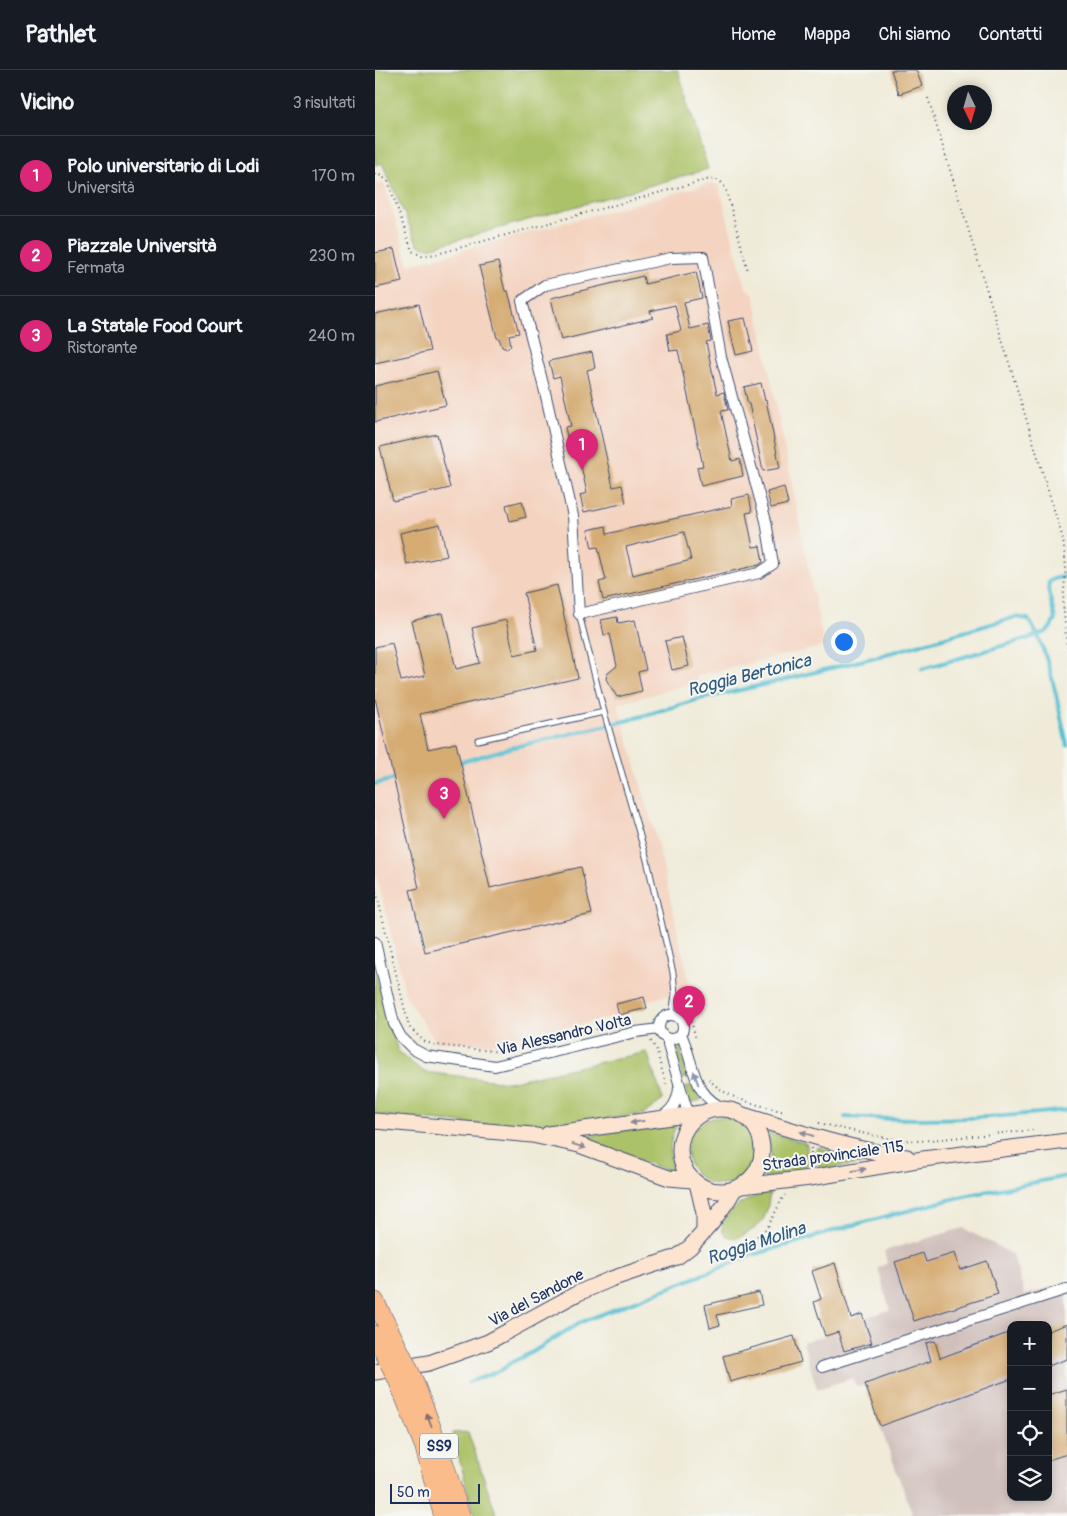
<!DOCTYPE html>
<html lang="it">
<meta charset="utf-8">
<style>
:root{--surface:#171b24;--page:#242831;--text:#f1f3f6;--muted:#9ea1a6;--line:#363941;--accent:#db2777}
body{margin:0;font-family:Pangolin,sans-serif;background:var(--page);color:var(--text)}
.controls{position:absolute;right:15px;bottom:15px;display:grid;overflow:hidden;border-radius:10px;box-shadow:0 2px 8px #0003}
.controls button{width:45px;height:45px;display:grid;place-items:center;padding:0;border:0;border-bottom:1px solid var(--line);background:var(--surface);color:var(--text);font:25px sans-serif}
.compass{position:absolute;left:572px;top:15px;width:45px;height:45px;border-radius:50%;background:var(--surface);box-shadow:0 2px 8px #0003;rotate:175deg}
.scale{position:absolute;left:15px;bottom:12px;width:90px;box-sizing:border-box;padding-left:5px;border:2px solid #1b2f5e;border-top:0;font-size:14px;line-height:18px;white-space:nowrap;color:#1b2f5e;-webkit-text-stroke:4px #f6f6f2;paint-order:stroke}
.you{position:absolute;left:468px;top:571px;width:18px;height:18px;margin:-12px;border:4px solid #fff;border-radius:50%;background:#1a73e8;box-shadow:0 0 0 8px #1a73e833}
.badge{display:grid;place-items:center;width:32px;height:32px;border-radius:50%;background:var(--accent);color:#fff;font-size:16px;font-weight:700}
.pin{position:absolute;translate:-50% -41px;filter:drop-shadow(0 1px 2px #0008)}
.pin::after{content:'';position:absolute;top:26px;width:18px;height:15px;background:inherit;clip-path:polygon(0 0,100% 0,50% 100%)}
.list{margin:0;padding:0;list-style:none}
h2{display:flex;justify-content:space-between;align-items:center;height:65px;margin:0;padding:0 20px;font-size:21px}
h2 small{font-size:16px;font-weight:400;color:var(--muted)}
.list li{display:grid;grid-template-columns:32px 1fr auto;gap:15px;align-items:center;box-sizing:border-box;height:80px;padding:0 20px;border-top:1px solid var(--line)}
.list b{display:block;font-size:19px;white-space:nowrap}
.list p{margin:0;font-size:16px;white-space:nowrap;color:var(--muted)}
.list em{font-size:16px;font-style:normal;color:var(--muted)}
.icon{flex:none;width:28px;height:28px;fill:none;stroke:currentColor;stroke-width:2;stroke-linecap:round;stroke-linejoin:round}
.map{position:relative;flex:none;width:692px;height:1446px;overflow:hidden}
header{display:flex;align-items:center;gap:30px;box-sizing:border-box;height:70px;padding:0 25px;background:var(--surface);border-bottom:1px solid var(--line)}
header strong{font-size:24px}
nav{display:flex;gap:28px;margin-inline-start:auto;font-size:18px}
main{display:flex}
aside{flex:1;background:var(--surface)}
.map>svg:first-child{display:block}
.built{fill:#f4d3c0}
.industrial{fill:#d0c0bc;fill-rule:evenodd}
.green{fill:#acc267;stroke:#647862}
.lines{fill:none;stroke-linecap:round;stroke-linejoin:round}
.stream{stroke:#56c0d2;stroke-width:4}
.building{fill:#d6ac73;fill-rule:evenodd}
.service-casing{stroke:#3b4b70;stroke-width:7}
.minor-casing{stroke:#3b4b70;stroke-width:12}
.secondary-casing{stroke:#3b4b70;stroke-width:17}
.trunk-casing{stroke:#3b4b70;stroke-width:19}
.path{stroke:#3b4b70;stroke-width:2;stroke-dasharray:1 4;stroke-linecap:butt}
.service{stroke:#fff;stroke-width:5}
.minor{stroke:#fff;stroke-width:10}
.secondary{stroke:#fde4d1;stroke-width:15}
.trunk{stroke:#fabc8b;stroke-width:18}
.trunk-bridge-casing{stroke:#3b4b70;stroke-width:19;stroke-linecap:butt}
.trunk-bridge{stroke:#fabc8b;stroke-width:18}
.oneway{fill:#8d97ae}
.oneway2{fill:#8c8a98}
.oneway3{fill:#7f6e72}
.labels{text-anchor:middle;stroke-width:4;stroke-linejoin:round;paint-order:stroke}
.shield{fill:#f6f6f2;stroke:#5d6b8a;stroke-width:1}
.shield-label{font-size:15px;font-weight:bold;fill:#1b2f5e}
.street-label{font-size:16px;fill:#1b2f5e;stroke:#f6f6f2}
.water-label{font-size:18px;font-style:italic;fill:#2d5a81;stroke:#f6f6f2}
</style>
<header>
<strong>Pathlet</strong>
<nav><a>Home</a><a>Mappa</a><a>Chi siamo</a><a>Contatti</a></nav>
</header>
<main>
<aside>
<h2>Vicino<small>3 risultati</small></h2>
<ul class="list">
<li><span class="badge">1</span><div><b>Polo universitario di Lodi</b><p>Università</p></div><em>170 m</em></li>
<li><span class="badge">2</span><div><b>Piazzale Università</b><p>Fermata</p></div><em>230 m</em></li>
<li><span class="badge">3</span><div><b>La Statale Food Court</b><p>Ristorante</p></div><em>240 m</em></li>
</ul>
</aside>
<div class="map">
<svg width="692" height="1446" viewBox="0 0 692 1446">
<rect width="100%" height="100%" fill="#f6f6f2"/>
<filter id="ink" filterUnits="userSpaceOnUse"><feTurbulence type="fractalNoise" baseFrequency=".02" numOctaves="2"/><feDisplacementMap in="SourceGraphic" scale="10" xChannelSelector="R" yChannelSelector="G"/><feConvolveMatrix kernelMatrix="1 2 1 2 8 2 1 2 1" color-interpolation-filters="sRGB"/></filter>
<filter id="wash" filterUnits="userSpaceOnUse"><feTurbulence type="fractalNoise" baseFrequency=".0096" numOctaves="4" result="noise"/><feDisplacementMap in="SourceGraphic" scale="20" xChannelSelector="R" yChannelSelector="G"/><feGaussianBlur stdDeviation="1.12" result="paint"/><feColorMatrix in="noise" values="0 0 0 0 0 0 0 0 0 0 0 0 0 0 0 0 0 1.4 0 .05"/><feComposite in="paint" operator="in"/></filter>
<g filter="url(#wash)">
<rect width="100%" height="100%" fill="#f0ebd9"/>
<path class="built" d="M 9,113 L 34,195 L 337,113 L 344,116 L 371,218 L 379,224 L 449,576 L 321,606 L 322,612 L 243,634 L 283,775 L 316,920 L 270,931 L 272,938 L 128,974 L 61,972 L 32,929 L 0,800 L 0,114 Z"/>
<path class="industrial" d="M 588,1158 L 637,1184 L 650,1225 L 692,1212 L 692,1446 L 538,1446 L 490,1315 L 482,1317 L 478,1308 L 442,1319 L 428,1272 L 463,1262 L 460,1253 L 487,1244 L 489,1248 L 515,1240 L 503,1198 L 512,1193 L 509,1181 ZM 636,1255 L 673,1255 L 673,1427 L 636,1427 Z"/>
<path class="green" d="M 0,0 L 303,0 L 333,99 L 54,178 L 43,175 L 7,93 L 0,95 Z
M 0,900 L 23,982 L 49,1002 L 133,1012 L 272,982 L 288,1030 L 269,1044 L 155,1059 L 0,1045 Z
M 301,972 L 303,973 L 314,1007 L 308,1009 L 299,974 Z
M 317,1015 L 326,1030 L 314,1033 L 310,1017 Z
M312 1081a34 34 0 1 1 68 0a34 34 0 1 1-68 0Z
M 301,1052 L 302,1054 C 295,1069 292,1084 299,1100 L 297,1102 L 204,1068 Z
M 391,1061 L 432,1074 L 432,1095 L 427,1102 L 388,1108 L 395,1092 L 396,1082 Z
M 443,1077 L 467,1084 L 506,1091 L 447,1099 C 441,1093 439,1085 443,1077 Z
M 395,1122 C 391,1151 389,1154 363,1168 C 334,1167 351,1143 365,1134 C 375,1128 385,1125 395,1122 Z
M 93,1362 L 122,1446 L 100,1446 L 77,1363 Z"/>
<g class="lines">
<path class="stream" d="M 547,599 L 651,569 L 671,562 L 676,557 L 680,549 L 673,519 L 674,512 L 678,509 L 692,506
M 83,693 L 131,679 L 254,650 L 325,629 L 388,615 L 501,587 L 641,547 L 653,549 C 675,580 683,637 692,675
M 0,714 L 23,708
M 470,1047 C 545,1051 618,1049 692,1040
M 94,1312 L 126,1300 L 137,1292 L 156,1283 L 204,1253 L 378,1185 L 475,1156 L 589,1126 L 692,1106"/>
</g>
<g id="blocks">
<path class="building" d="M 516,0 L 541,0 L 547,16 L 524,24 Z
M 19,179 L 27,212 L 0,218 L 0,183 Z
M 123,192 L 130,221 L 133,221 L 144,263 L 134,265 L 136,275 L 132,279 L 127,277 L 124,268 L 122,268 L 104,196 Z
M 321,202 L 327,228 L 309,232 L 315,259 L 333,255 L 336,271 L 331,272 L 342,324 L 349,322 L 353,340 L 346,341 L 357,391 L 365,389 L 368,406 L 326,416 L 322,397 L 328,396 L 303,280 L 295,281 L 292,264 L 306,261 L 300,235 L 275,241 L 278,248 L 186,270 L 176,228 L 268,206 L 270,214 Z
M 44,234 L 55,281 L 0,293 L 0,244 Z
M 370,248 L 378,281 L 361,285 L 353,251 Z
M 217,282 L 220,298 L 212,300 L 238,417 L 247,415 L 251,433 L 209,442 L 205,425 L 212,423 L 201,373 L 194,375 L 190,357 L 196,356 L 185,306 L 178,308 L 174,291 Z
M 62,301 L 71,335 L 0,352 L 0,316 Z
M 386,313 L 390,331 L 391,330 L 405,398 L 388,401 L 374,334 L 373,334 L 369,317 Z
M 62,364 L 75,418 L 18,431 L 5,377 Z
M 409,417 L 413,434 L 396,438 L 392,422 Z
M 374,425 L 377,442 L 371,443 L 378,477 L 385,476 L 388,492 L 384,495 L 228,530 L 224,512 L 231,510 L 223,477 L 217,478 L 213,460 L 231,456 L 232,464 L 248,460 L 357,436 L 356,429 ZM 309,462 L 316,490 L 258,505 L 251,477 Z
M 147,431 L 151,447 L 135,451 L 131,435 Z
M 65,454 L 72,486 L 32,495 L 25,463 Z
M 182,515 L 203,608 L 45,644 L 53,679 L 81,673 L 115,818 L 206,797 L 217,844 L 50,882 L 35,820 L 44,818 L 0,628 L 0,577 L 17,573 L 26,611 L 50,606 L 37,551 L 68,543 L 81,599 L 105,593 L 97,558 L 131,550 L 139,585 L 162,580 L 149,523 Z
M 242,547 L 243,553 L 260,550 L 271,600 L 263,602 L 267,621 L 242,627 L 231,609 L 232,604 L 242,596 L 235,564 L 229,565 L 226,550 Z
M 307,567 L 314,596 L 297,600 L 290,571 Z
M 269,927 L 272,938 L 244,945 L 241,934 Z
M 548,1183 L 551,1192 L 580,1183 L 585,1200 L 612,1191 L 623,1224 L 539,1251 L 520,1192 Z
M 460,1193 L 476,1248 L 487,1244 L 497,1273 L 469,1281 L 463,1262 L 450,1266 L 439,1232 L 446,1229 L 437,1201 Z
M 384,1222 L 387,1235 L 342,1245 L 345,1255 L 335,1258 L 330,1235 Z
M 692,1254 L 692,1289 L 673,1296 L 673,1261 Z
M 636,1262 L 636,1309 L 505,1356 L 490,1314 L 556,1291 L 551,1273 L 560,1271 L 565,1288 Z
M 419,1266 L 426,1292 L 355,1312 L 348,1286 Z
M 692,1319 L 692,1384 L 673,1390 L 673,1325 Z"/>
</g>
</g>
<g filter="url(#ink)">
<use href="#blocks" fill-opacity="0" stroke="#3b4b70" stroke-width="1"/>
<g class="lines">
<defs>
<path id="service" d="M 204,544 L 229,642 L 272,790 L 298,903 L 300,924 L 297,946
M 103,670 L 229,642"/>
<path id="minor" d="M 328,187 L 346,287 L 391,451 L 398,494 L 384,503 L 204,544 L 198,446 L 170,322 L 147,231 L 170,215 L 296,188 Z
M 0,872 L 19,954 L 26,967 L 38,979 L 51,986 L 120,996 L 261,962 L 284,959
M284 957a12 12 0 1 1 24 0a12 12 0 1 1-24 0Z
M 306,964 C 320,994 316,1027 353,1040
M 293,969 L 293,975 L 312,1040 L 311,1058
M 286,1047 C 297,1041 303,1031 304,1018
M 447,1297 L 692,1219"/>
<path id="secondary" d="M305 1080a41 41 0 1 1 82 0a41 41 0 1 1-82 0Z
M 368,1045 C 422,1061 475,1080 532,1087
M 0,1051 L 157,1065 L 204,1075 L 294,1108 L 317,1110
M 173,1064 L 326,1043
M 322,1113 L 329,1143 L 329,1162
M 367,1116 L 435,1108 L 548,1089 L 692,1071
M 0,1302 L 54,1293 L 113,1272 L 201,1224 L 236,1209 L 302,1187 L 315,1177 L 336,1154 L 353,1130 L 360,1118"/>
<path id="trunk" d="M 0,1231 L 30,1291
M 0,1265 L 14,1293
M 38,1308 L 65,1379 L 86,1446
M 22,1309 L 49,1377 L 68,1446"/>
</defs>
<use href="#service" class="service-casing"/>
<use href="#minor" class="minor-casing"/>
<use href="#secondary" class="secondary-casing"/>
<use href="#trunk" class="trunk-casing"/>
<path class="path" d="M 553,28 L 688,469 L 691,497 L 688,532 L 692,578
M 0,104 L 3,104 L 13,111 L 37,181 L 47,186 L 62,184 L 330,110 C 342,109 346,109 351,120 L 373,201
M 0,817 L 34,957 L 50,972 L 62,975 L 126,982
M 307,929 L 312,933 L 321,970
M 221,959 L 258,949 L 258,951
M 276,971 L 281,979 L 292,1018
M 334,1009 C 351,1030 384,1034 409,1042
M 444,1053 C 478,1061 510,1070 545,1071 L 659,1060
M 436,1094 L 436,1078
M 366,1178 L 388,1162 L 394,1155 L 407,1129 L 410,1125"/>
<use href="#service" class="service"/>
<use href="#minor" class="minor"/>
<use href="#secondary" class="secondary"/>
<use href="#trunk" class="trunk"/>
<defs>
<path id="trunk-bridge" d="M 30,1291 L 38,1308
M 14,1293 L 22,1309"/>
</defs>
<use href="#trunk-bridge" class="trunk-bridge-casing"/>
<use href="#trunk-bridge" class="trunk-bridge"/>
</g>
<defs><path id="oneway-solid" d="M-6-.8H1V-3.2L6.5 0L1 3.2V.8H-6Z" transform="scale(1.25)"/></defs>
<use class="oneway" href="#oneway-solid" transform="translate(321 1008) rotate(-110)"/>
<g class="oneway2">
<use href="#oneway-solid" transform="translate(262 1052) rotate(171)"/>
<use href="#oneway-solid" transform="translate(432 1064) rotate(-163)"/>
<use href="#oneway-solid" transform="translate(204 1076) rotate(17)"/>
<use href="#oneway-solid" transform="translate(484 1100) rotate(-10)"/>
</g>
<use class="oneway3" href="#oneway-solid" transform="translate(54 1350) rotate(-111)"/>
</g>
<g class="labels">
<rect class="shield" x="45" y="1363.5" width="38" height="25" rx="4"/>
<g class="shield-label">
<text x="64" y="1381">SS9</text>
</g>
<g class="street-label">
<text transform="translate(189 964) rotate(-13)" y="6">Via Alessandro Volta</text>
<text transform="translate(458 1085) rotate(-8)" y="6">Strada provinciale 115</text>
<text transform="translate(161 1227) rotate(-28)" y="6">Via del Sandone</text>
</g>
<g class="water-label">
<text transform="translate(374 605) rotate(-14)" y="6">Roggia Bertonica</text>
<text transform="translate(381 1173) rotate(-18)" y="6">Roggia Molina</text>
</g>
</g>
</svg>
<div class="controls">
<button>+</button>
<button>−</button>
<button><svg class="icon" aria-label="locate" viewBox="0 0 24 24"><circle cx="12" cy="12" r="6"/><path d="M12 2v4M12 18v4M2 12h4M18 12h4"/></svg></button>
<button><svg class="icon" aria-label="layers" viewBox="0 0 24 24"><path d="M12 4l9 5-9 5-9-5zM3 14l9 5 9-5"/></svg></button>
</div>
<svg class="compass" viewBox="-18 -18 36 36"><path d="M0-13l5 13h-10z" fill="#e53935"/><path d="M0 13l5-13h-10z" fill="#9ea1a6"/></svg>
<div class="scale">50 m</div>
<div class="you"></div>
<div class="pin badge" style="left:207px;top:400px">1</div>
<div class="pin badge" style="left:314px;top:957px">2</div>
<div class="pin badge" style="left:69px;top:749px">3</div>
</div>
</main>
